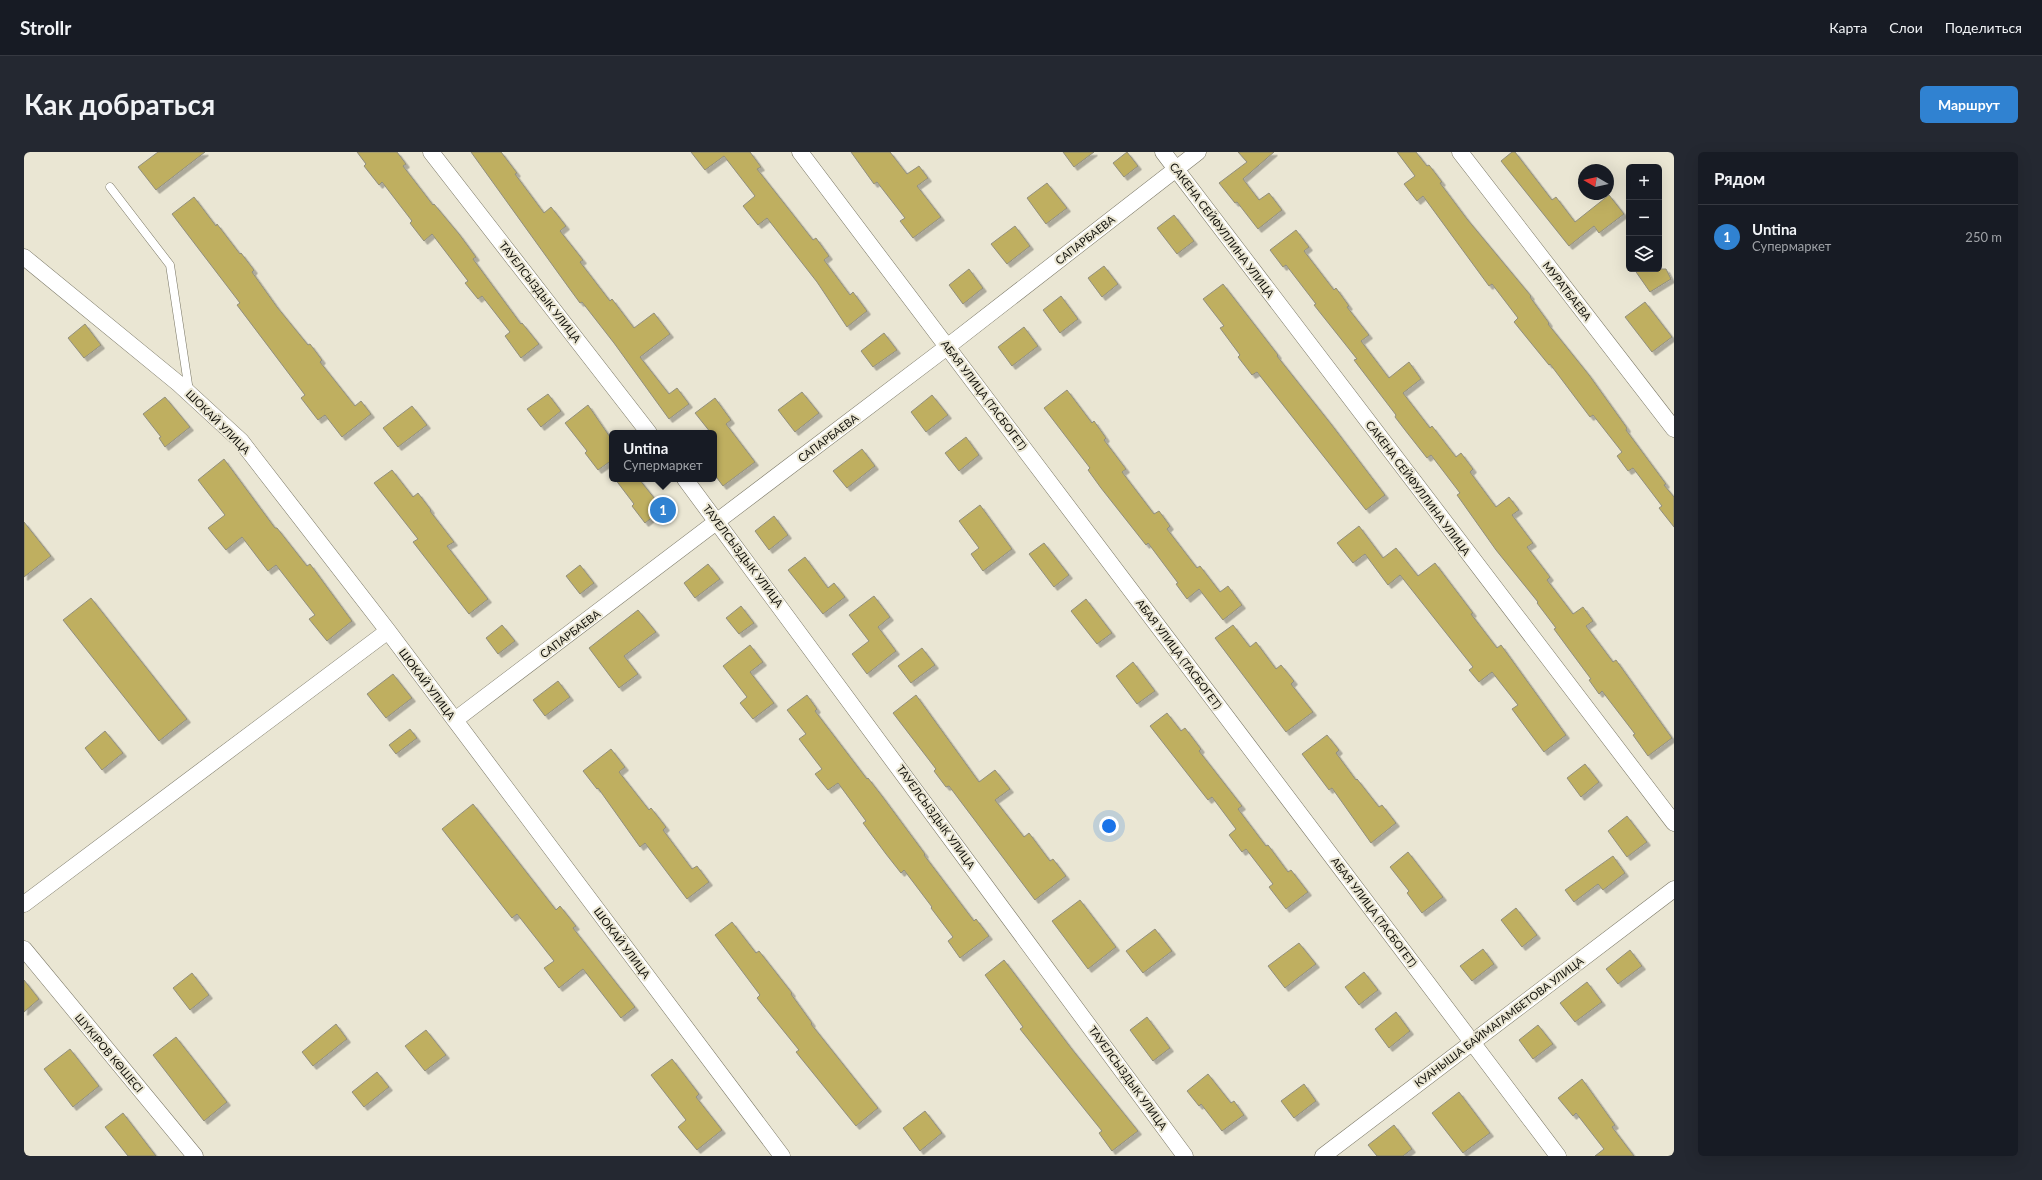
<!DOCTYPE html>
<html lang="ru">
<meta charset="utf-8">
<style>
:root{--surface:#171b24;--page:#242831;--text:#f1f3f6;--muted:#9ea1a6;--line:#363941;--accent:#3082d1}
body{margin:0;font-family:Lato,sans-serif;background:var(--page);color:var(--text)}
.controls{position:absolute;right:12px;top:12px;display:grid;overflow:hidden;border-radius:6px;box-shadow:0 4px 16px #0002}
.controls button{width:36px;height:36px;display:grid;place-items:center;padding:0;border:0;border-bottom:1px solid var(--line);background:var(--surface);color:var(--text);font:20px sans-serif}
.compass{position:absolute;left:1554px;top:12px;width:36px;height:36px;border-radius:50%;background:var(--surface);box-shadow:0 4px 16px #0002;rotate:279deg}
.you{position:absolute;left:1085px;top:674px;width:14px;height:14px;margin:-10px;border:3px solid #fff;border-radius:50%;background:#1a73e8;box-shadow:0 0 0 6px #1a73e833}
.badge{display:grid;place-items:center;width:26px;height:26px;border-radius:50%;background:var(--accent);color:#fff;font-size:13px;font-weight:700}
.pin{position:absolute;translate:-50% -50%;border:2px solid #fff;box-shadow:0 1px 4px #0006}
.popup{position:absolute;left:585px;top:278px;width:108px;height:52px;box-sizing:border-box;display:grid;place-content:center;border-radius:6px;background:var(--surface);filter:drop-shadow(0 1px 3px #0005);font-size:13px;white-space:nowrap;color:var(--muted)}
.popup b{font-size:15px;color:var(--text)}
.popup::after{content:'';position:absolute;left:50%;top:100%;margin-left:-8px;border:8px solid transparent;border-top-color:var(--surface)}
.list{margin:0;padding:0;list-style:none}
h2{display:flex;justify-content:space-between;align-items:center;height:52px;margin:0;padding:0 16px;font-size:17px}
h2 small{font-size:13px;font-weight:400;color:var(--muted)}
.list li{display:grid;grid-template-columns:26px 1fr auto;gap:12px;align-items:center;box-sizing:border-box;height:64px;padding:0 16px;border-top:1px solid var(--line)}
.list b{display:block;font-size:15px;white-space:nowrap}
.list p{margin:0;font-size:13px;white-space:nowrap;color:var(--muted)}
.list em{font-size:13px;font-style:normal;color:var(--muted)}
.icon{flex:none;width:22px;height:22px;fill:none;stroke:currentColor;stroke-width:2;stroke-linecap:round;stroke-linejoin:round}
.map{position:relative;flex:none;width:1650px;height:1004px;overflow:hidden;border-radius:6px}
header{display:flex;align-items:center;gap:24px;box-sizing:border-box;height:56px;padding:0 20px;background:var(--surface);border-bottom:1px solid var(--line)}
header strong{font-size:19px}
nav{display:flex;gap:22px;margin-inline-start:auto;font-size:14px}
.intro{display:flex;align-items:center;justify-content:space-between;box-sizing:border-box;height:96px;padding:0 24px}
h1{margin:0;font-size:28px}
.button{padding:10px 18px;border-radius:6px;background:var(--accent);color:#fff;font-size:14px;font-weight:700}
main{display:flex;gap:24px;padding:0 24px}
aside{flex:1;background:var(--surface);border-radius:6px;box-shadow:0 4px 16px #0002}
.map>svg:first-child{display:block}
.building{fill:#bfaf60;stroke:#928f7d;filter:url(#shadow)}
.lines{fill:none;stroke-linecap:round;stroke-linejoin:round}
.lane-casing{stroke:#7a7766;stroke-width:9}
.street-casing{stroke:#7a7766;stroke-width:17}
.lane{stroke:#fff;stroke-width:8}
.street{stroke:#fff;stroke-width:16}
.labels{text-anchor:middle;stroke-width:4;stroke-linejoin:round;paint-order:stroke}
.street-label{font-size:11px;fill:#13120c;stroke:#eae6d3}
</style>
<header>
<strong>Strollr</strong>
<nav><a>Карта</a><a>Слои</a><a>Поделиться</a></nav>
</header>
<div class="intro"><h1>Как добраться</h1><a class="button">Маршрут</a></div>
<main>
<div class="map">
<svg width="1650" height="1004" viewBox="0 0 1650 1004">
<defs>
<filter id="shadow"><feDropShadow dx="3.5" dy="3.5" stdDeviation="0" flood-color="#0004"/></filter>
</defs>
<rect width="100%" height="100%" fill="#eae6d3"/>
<path class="building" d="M 134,0 L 181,0 L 132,38 L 114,15 Z
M 333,0 L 373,0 L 382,12 L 379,14 L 409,53 L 410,52 L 435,82 L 452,105 L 449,107 L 497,172 L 498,171 L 515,192 L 497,206 L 481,184 L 486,180 L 458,144 L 454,147 L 441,131 L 444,129 L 408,82 L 400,89 L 386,71 L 388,69 L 358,30 L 355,33 L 340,14 L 342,12 Z
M 447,0 L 477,0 L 493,21 L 491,22 L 520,61 L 527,55 L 542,74 L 536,79 L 559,108 L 556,110 L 586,149 L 588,147 L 610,176 L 630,161 L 646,182 L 616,205 L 645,242 L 653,236 L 665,252 L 645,267 L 590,191 L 558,150 L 556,151 L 545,136 Z
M 667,0 L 726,0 L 737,15 L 733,17 L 767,60 L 789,88 L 792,86 L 805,104 L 800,108 L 826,143 L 829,140 L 843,159 L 823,175 L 793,130 L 743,66 L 734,73 L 719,54 L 731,44 L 700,4 L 681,18 Z
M 827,0 L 866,0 L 883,22 L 895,14 L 904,26 L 893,34 L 917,65 L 889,86 L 876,69 L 881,66 L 853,30 L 850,32 Z
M 1039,0 L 1070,0 L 1050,15 Z
M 1103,0 L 1114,14 L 1100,25 L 1089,11 Z
M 1214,0 L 1250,0 L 1219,27 L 1235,48 L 1245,41 L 1258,58 L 1234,77 L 1213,50 L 1211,51 L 1195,31 L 1223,10 Z
M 1373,0 L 1392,0 L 1403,14 L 1405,13 L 1418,30 L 1416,31 L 1443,67 L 1507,144 L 1506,145 L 1525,171 L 1524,172 L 1565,223 L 1603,276 L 1602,278 L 1642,332 L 1640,333 L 1650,345 L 1650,375 L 1635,356 L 1638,354 L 1609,316 L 1604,319 L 1593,304 L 1598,300 L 1569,263 L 1566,265 L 1526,212 L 1525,213 L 1490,170 L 1494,166 L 1468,132 L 1465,134 L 1399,44 L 1393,49 L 1380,32 L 1391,24 Z
M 1488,0 L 1491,0 L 1528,48 L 1532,45 L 1551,70 L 1585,43 L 1600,62 L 1575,81 L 1570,74 L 1545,94 L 1477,9 Z
M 1023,31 L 1043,56 L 1022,72 L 1003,46 Z
M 170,45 L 192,74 L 193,72 L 216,102 L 217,101 L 230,118 L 228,120 L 253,155 L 284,193 L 286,192 L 298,208 L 296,210 L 331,254 L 337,249 L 347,262 L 318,285 L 301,263 L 294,268 L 277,246 L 281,243 L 213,153 L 216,151 L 148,62 Z
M 1150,63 L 1170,89 L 1153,102 L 1133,76 Z
M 991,74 L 1006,94 L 983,112 L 967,92 Z
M 1272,78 L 1285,95 L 1280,99 L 1310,138 L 1312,136 L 1325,154 L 1323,155 L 1345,183 L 1337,189 L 1365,226 L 1385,210 L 1397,227 L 1379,241 L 1406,276 L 1408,274 L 1432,305 L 1437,301 L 1449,317 L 1446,320 L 1472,355 L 1485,345 L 1495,358 L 1488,363 L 1509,391 L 1503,395 L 1526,425 L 1523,428 L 1549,462 L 1559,455 L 1569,469 L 1562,474 L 1589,510 L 1592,508 L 1648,586 L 1624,604 L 1609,583 L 1611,582 L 1578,539 L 1575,542 L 1565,528 L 1567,527 L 1544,496 L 1530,477 L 1532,476 L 1513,451 L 1514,450 L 1472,398 L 1433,343 L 1436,341 L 1407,303 L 1403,306 L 1381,278 L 1371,265 L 1372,263 L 1330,208 L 1333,207 L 1290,153 L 1292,152 L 1262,113 L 1259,115 L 1246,98 Z
M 1080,114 L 1094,132 L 1078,145 L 1064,126 Z
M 945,117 L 959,136 L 939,152 L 925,133 Z
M 1610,117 L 1642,117 L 1647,127 L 1626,140 Z
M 1199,132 L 1254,203 L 1253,204 L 1307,272 L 1361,343 L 1342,358 L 1233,220 L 1228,223 L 1214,205 L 1216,203 L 1196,176 L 1200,174 L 1179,147 Z
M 1037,144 L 1054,167 L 1036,181 L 1019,158 Z
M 1621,150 L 1648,185 L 1628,200 L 1601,165 Z
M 61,172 L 77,193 L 60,206 L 44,186 Z
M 1000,175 L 1014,194 L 988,214 L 974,195 Z
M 860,181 L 873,198 L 849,215 L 837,199 Z
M 1043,238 L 1068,271 L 1070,269 L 1082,286 L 1080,288 L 1102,317 L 1098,320 L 1130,362 L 1135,359 L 1146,374 L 1143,377 L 1173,416 L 1176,414 L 1196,440 L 1204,434 L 1218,453 L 1199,468 L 1175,437 L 1163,447 L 1152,432 L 1154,431 L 1124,391 L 1122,393 L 1077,336 L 1064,318 L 1066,316 L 1020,256 Z
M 778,240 L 795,261 L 771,280 L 754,258 Z
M 524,242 L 537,259 L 517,275 L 503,257 Z
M 908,243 L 924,263 L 902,280 L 887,260 Z
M 141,245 L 166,275 L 141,295 L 135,286 L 137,285 L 119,262 Z
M 691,246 L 707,268 L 702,272 L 731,310 L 699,334 L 690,322 L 690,281 L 687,281 L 671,261 Z
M 564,253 L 588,288 L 588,308 L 574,318 L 561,301 L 563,299 L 541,271 Z
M 388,254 L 403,273 L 374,295 L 359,276 Z
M 942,285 L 955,303 L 935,319 L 921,301 Z
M 838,297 L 851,314 L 823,336 L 809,319 Z
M 200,307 L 251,376 L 253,376 L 283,414 L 286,412 L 328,469 L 303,489 L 285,467 L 291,463 L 252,413 L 244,419 L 218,385 L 202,398 L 184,376 L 201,363 L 174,328 Z
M 368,318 L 389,345 L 394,341 L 407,358 L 406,359 L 430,390 L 423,394 L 464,447 L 445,462 L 389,390 L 394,387 L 350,331 Z
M 591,327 L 615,327 L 639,357 L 621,371 L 608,354 L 610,352 Z
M 956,353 L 988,397 L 959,419 L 947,402 L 955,396 L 935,369 Z
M 750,364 L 764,383 L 745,398 L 731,379 Z
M 0,370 L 27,404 L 0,425 Z
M 1335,374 L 1359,406 L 1372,396 L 1394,424 L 1411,411 L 1449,461 L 1447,462 L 1473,496 L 1477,493 L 1542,583 L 1520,600 L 1488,557 L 1494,553 L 1468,520 L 1455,530 L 1445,518 L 1449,515 L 1376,423 L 1364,433 L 1341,402 L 1329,411 L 1313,391 Z
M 1020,391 L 1045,423 L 1030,435 L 1005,402 Z
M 781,405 L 804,436 L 810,431 L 821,445 L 799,462 L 764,418 Z
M 684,412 L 696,427 L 671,446 L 660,431 Z
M 556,413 L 570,431 L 556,442 L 542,424 Z
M 850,444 L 866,465 L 854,475 L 872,499 L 843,522 L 828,502 L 845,489 L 825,463 Z
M 67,446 L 163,567 L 135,589 L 39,468 Z
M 1062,447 L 1088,481 L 1073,492 L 1047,459 Z
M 717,454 L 730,471 L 715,482 L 702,466 Z
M 614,458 L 632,480 L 600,504 L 614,522 L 595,536 L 565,496 Z
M 478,473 L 491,489 L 474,502 L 462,486 Z
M 1209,473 L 1226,495 L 1232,490 L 1252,517 L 1257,513 L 1270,529 L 1267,532 L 1289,560 L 1262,580 L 1191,486 Z
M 726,493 L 739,510 L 726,520 L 750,551 L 729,567 L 716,551 L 723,545 L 699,514 Z
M 898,496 L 911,513 L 887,531 L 874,514 Z
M 1109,510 L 1131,539 L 1113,552 L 1092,524 Z
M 369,522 L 388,546 L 362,566 L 343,542 Z
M 534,529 L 546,545 L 521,564 L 509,548 Z
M 783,543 L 793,557 L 791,559 L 843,627 L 844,626 L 858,644 L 901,702 L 900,703 L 950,769 L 952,767 L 965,784 L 936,806 L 924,789 L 929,785 L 907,756 L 908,755 L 880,718 L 877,721 L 862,702 L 839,671 L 842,669 L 814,631 L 804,638 L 791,622 L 798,617 L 775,587 L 782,582 L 763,558 Z
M 892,543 L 955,630 L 971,618 L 986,637 L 971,648 L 1000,685 L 1005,681 L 1026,709 L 1029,707 L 1042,724 L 1011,748 L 925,634 L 922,635 L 910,619 L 912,617 L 869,561 Z
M 1143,561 L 1157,579 L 1161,576 L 1177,597 L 1175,599 L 1218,654 L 1214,657 L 1242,694 L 1244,693 L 1264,720 L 1267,718 L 1284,740 L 1262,757 L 1245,735 L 1249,732 L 1222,697 L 1218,700 L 1205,683 L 1212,677 L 1188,645 L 1184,648 L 1126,574 Z
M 386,577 L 393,586 L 372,602 L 365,593 Z
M 81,579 L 99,601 L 78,618 L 61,596 Z
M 1303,583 L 1315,598 L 1312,601 L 1332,628 L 1333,627 L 1355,655 L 1358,653 L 1372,671 L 1347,691 L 1308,636 L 1305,638 L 1278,602 Z
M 587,597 L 601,615 L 595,620 L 625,658 L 627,656 L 642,675 L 639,678 L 668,717 L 673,714 L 685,730 L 663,747 L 621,691 L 616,695 L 574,636 L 573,637 L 559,619 Z
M 1561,612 L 1575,630 L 1557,645 L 1543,626 Z
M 449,652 L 532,758 L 536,754 L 552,774 L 549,776 L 611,855 L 597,866 L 559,817 L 535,836 L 520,816 L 530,809 L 493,762 L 488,766 L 418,677 Z
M 1603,664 L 1623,690 L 1603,705 L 1584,679 Z
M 1384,700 L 1419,745 L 1398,761 L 1383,741 L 1385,739 L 1366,715 Z
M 1589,704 L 1601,721 L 1579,738 L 1574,732 L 1550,750 L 1541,738 Z
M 1056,748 L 1092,795 L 1064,817 L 1028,769 Z
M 1492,756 L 1513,783 L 1498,795 L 1477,768 Z
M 708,770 L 732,801 L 735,799 L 768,841 L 767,842 L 788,871 L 787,872 L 854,956 L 832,974 L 772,900 L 775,898 L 733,846 L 736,843 L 691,783 Z
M 1131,777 L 1148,799 L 1119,821 L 1102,799 Z
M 1275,791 L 1292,812 L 1261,836 L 1244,814 Z
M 1459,797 L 1470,812 L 1448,829 L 1436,814 Z
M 1606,798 L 1618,814 L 1594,832 L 1582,817 Z
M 980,808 L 1047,896 L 1114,979 L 1088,999 L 1075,981 L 1078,979 L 996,877 L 999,875 L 961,823 Z
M 1340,820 L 1354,838 L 1335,853 L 1321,835 Z
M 168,821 L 185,843 L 166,858 L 149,836 Z
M 0,828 L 15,847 L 0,860 Z
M 1563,830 L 1578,850 L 1551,870 L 1536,851 Z
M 1372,860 L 1386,879 L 1365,896 L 1351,877 Z
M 1123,865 L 1146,896 L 1129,909 L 1106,878 Z
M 312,872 L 323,887 L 289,914 L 278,900 Z
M 1514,873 L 1529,892 L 1509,907 L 1495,888 Z
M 402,878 L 422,903 L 401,919 L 381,894 Z
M 152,885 L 203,950 L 180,969 L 129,903 Z
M 46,897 L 75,934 L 49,955 L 20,917 Z
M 648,907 L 675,942 L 672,945 L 698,978 L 673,998 L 654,975 L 662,968 L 627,923 Z
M 353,920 L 365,935 L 340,955 L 328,940 Z
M 1184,922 L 1207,951 L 1210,949 L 1220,963 L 1198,979 L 1177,952 L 1175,954 L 1163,939 Z
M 1558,927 L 1591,973 L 1588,975 L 1610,1004 L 1571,1004 L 1580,997 L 1552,961 L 1549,964 L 1534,946 Z
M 1280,932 L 1292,949 L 1270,966 L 1257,949 Z
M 1435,940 L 1466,981 L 1439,1001 L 1408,961 Z
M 901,959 L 918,981 L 896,999 L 879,976 Z
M 99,961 L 132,1004 L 104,1004 L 81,975 Z
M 1370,973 L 1388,997 L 1379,1004 L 1353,1004 L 1344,993 Z"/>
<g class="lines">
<defs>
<path id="lane" d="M 86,35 L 146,113 L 165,239"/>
<path id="street" d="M 407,0 L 625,281
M 776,0 L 1534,1004
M 1139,0 L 1650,671
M 1436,0 L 1650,277
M 0,105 L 155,232 L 217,289 L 364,479 L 758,1004
M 661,327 L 1161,1004
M 431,568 L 923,195 L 1174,0
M 0,752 L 364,479
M 0,797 L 171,1004
M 1299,1004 L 1650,737"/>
</defs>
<use href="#lane" class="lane-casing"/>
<use href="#street" class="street-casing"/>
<use href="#lane" class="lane"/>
<use href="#street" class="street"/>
</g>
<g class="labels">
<g class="street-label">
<text transform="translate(1198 78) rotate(53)" y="4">САКЕНА СЕЙФУЛЛИНА УЛИЦА</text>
<text transform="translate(1061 88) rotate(-38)" y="4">САПАРБАЕВА</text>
<text transform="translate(1543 139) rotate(52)" y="4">МУРАТБАЕВА</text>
<text transform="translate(516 140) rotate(52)" y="4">ТАУЕЛСЫЗДЫК УЛИЦА</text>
<text transform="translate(960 243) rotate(53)" y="4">АБАЯ УЛИЦА (ТАСБОГЕТ)</text>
<text transform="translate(194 270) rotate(45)" y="4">ШОКАЙ УЛИЦА</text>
<text transform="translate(804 286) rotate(-37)" y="4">САПАРБАЕВА</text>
<text transform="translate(1394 336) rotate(53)" y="4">САКЕНА СЕЙФУЛЛИНА УЛИЦА</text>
<text transform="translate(719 404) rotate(53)" y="4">ТАУЕЛСЫЗДЫК УЛИЦА</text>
<text transform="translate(546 482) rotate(-37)" y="4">САПАРБАЕВА</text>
<text transform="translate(1155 502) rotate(53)" y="4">АБАЯ УЛИЦА (ТАСБОГЕТ)</text>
<text transform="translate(403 532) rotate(53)" y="4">ШОКАЙ УЛИЦА</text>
<text transform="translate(912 665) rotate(54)" y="4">ТАУЕЛСЫЗДЫК УЛИЦА</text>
<text transform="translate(1350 760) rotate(53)" y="4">АБАЯ УЛИЦА (ТАСБОГЕТ)</text>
<text transform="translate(598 791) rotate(53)" y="4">ШОКАЙ УЛИЦА</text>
<text transform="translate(1475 870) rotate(-37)" y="4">КУАНЫША БАЙМАГАМБЕТОВА УЛИЦА</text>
<text transform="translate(85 901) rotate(50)" y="4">ШҮКІРОВ КӨШЕСІ</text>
<text transform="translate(1104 926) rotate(54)" y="4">ТАУЕЛСЫЗДЫК УЛИЦА</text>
</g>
</g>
</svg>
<div class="controls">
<button>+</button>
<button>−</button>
<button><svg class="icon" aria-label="layers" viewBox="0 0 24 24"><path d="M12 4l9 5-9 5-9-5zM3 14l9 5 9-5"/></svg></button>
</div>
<svg class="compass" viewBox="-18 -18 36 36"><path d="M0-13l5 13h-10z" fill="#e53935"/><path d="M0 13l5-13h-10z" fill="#9ea1a6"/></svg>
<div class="you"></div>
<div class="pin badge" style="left:639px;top:358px">1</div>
<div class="popup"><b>Untina</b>Супермаркет</div>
</div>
<aside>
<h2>Рядом<small></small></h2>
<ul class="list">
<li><span class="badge">1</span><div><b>Untina</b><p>Супермаркет</p></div><em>250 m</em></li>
</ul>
</aside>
</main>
